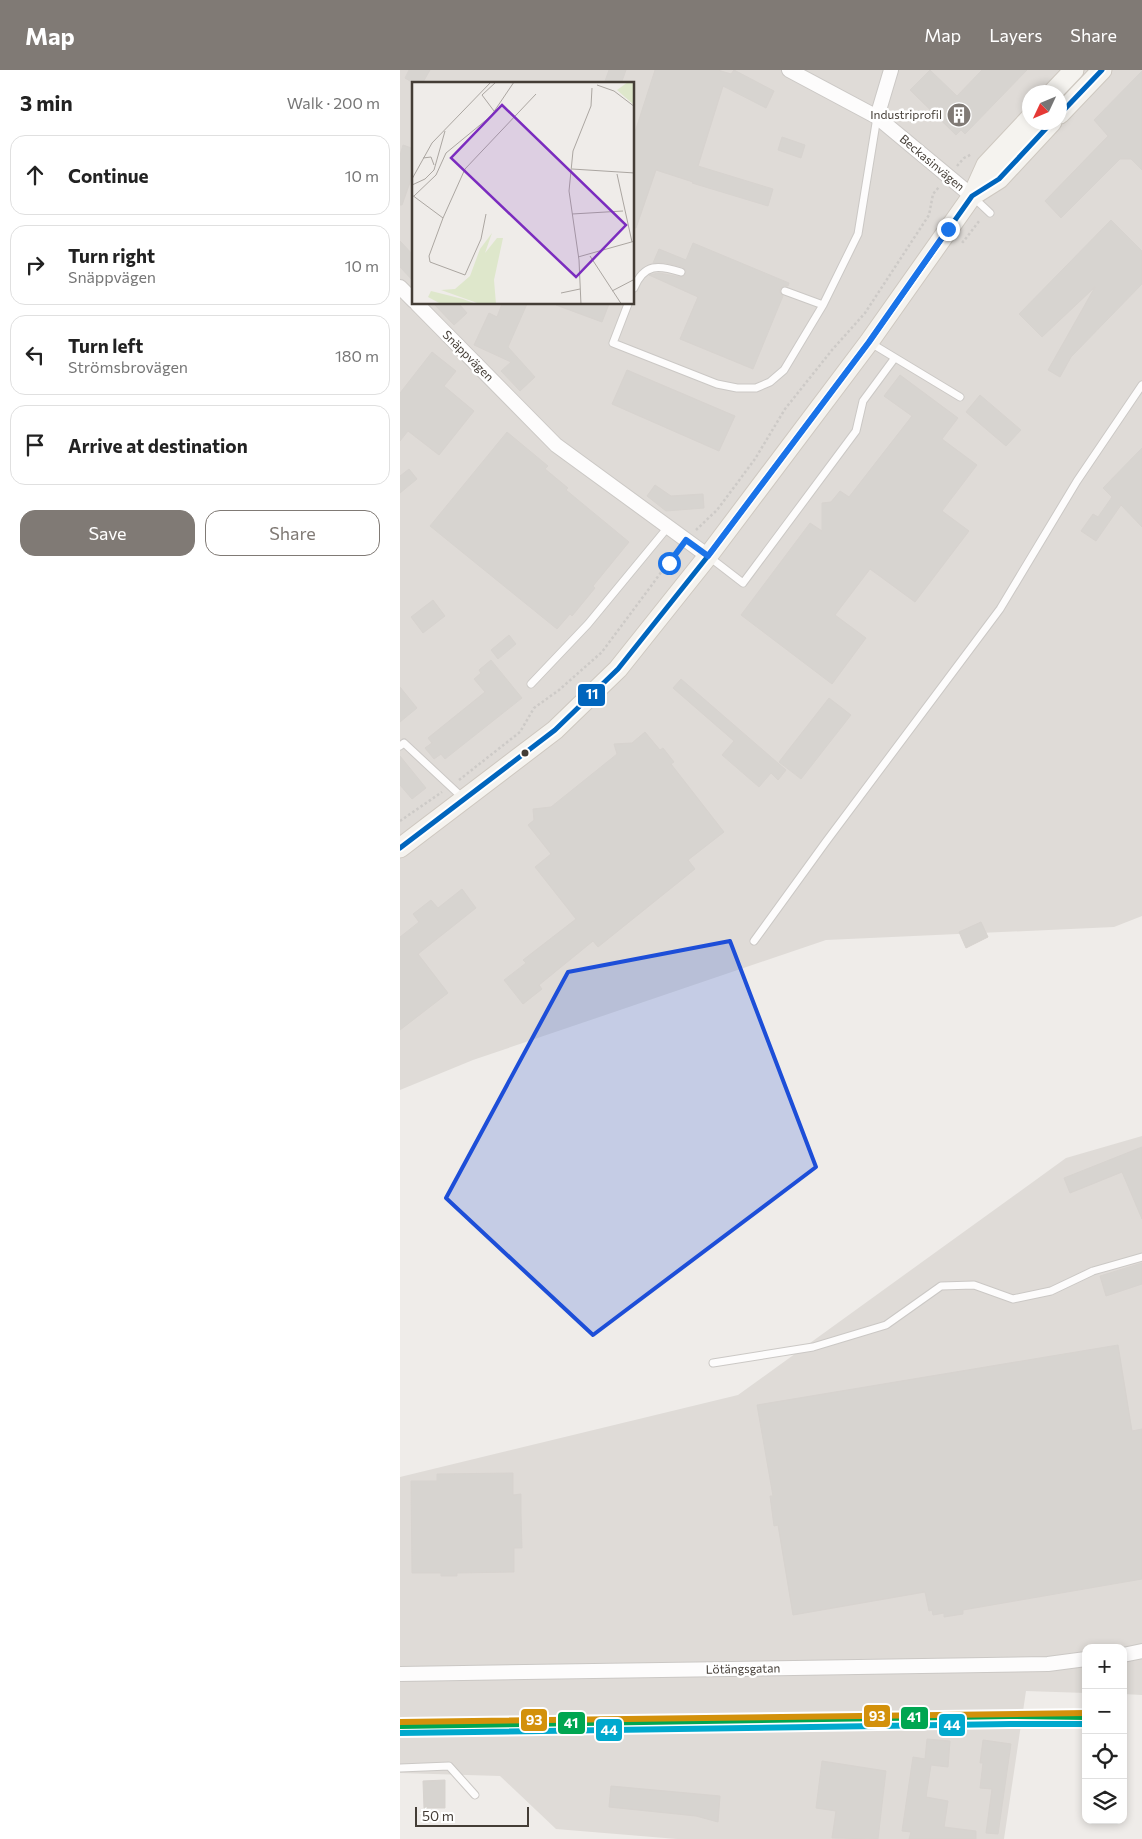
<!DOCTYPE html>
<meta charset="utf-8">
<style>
:root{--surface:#fff;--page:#f2f2f2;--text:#222;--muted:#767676;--line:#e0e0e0;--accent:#807a75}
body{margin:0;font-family:Commissioner,sans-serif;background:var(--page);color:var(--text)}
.controls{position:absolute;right:15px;bottom:15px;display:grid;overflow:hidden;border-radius:10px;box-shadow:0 2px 8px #0003}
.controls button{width:45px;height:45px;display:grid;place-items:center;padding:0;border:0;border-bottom:1px solid var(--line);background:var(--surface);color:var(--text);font:25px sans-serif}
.compass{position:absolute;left:622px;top:15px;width:45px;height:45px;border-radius:50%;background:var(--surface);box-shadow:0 2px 8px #0003;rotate:226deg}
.scale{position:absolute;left:15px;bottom:12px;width:114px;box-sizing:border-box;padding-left:5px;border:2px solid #443d36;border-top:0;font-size:14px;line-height:18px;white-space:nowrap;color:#443d36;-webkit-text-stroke:4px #fff;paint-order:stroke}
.stop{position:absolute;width:15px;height:15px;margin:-11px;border:4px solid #1a73e8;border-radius:50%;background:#fff}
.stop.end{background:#1a73e8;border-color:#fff;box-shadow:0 1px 5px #0008}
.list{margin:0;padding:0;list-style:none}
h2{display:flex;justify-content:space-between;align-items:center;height:65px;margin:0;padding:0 20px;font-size:21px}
h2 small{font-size:16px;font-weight:400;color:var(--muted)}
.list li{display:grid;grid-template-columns:32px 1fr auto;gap:15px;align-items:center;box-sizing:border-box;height:80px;margin:0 10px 10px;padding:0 10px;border:1px solid var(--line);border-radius:15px}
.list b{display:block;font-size:19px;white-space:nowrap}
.list p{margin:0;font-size:16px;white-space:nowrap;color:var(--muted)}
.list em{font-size:16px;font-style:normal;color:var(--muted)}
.actions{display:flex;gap:10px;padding:15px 20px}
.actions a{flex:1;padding:11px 0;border:1px solid var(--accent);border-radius:15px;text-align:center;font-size:18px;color:var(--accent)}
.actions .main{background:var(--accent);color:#fff}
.icon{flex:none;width:28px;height:28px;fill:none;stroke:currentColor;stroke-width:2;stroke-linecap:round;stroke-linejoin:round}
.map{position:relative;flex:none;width:742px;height:1769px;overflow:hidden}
header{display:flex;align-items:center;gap:30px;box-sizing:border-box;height:70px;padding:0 25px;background:var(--accent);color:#fff}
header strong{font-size:24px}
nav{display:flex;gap:28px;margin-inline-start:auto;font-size:18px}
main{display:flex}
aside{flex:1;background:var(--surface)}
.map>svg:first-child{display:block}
.industrial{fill:#dfdbd7;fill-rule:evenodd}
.building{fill:#d7d4d0;stroke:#d7d3cf}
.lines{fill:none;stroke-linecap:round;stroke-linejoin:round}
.lane-casing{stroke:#cbc8c5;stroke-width:9}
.street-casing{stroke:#cbc8c5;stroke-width:16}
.secondary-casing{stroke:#cec8c0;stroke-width:21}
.path{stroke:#cdcac7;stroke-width:2.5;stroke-dasharray:2.5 2.5;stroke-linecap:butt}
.lane{stroke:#fdfcfc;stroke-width:7}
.street{stroke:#fdfcfc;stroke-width:14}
.secondary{stroke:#f5f3ef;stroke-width:19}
.bus-1-casing{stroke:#fff;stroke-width:9}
.bus-1{stroke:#0065bd;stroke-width:5}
.rail-1-casing{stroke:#fff;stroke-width:10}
.rail-2-casing{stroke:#fff;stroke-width:10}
.rail-3-casing{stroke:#fff;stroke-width:10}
.rail-1{stroke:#00a651;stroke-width:6}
.rail-2{stroke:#00a9ce;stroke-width:6}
.rail-3{stroke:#d3910b;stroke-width:6}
.route{stroke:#1a73e8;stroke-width:6}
.marked{fill:#1d4ed8;fill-opacity:0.2;stroke:#1d4ed8;stroke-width:4;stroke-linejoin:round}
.bus-dot{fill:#443d36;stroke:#fff;stroke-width:2}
.labels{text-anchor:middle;stroke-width:5;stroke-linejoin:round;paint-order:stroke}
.poi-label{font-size:12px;fill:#443d36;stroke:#fff;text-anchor:end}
.street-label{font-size:12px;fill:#443d36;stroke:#fff}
.inset-road{fill:none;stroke:#aba6a1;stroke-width:1}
.view{fill:#7b2cbf;fill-opacity:0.15;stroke:#7b2cbf;stroke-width:2.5}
.inset-edge{fill:none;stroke:#443d36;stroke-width:2.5}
.line-badge{stroke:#fff;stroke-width:2}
.badge-label{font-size:14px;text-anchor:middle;font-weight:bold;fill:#fff}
</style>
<header>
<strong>Map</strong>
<nav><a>Map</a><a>Layers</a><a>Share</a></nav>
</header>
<main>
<aside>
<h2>3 min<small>Walk · 200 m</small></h2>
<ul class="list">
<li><svg class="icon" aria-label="ahead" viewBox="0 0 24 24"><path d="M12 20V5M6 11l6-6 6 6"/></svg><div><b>Continue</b></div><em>10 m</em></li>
<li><svg class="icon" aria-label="right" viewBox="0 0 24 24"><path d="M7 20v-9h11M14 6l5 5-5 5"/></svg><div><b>Turn right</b><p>Snäppvägen</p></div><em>10 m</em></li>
<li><svg class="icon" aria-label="left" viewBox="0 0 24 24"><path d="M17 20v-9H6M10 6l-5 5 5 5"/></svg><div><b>Turn left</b><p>Strömsbrovägen</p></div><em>180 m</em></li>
<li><svg class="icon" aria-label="arrive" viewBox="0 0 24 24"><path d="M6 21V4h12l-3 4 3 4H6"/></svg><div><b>Arrive at destination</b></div></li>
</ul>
<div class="actions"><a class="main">Save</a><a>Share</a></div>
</aside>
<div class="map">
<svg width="742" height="1769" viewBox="0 0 742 1769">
<rect width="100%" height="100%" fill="#efece9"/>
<path class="industrial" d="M 0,0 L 742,0 L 742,846 L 714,857 L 426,870 L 73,990 L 0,1020 ZM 14,14 L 234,14 L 234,234 L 14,234 ZM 630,22 L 660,22 L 660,52 L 630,52 Z
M 742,1066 L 742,1625 L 723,1624 L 723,1578 L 686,1578 L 686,1623 L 626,1621 L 604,1769 L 277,1769 L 156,1759 L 100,1706 L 0,1703 L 0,1407 L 338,1325 L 666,1088 Z"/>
<path class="building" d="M 9,0 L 30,0 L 22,14 L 15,14 L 5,8 Z
M 209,0 L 226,0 L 221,14 L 204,14 Z
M 255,0 L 318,0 L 331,4 L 334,0 L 374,21 L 366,38 L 323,16 L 298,96 L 373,119 L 368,136 L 292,113 L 293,112 L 256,100 L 236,158 L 234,158 L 234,65 Z
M 530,0 L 557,26 L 582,0 L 627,0 L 565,64 L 561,60 L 556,65 L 510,20 Z
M 742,1 L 742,100 L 731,89 L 720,89 L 661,148 L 645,131 L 708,66 L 694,50 Z
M 382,67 L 405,75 L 401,88 L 378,80 Z
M 3,75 L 14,79 L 14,101 L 2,135 L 0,135 L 0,85 Z
M 711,150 L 742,181 L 742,214 L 671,287 L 660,307 L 648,300 L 695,217 L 642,267 L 619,244 Z
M 0,171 L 14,186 L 14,212 L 0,197 Z
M 293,173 L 389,213 L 388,216 L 384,216 L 380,219 L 380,222 L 383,226 L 353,299 L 280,269 L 298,227 L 249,205 L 259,203 L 280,207 L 284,206 L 286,201 L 283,197 L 266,193 L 253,193 L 259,179 L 286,190 Z
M 34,234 L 59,234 L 67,243 L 54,255 Z
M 102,234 L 127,234 L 108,277 L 135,307 L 120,321 L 101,301 L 111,292 L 74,275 L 89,243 L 97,247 Z
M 156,234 L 209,234 L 202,252 L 156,235 Z
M 32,282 L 56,301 L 44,316 L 74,341 L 39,385 L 8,361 L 0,371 L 0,323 Z
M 227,300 L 335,346 L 319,381 L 212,334 Z
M 500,305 L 558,348 L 542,369 L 577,395 L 542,441 L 569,461 L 515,532 L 470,499 L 435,545 L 466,568 L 432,614 L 341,545 L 410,453 L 422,461 L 422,433 L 431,432 L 440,421 L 449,427 L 512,346 L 484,326 Z
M 580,325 L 621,360 L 606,376 L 566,342 Z
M 107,362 L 148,396 L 145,399 L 168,418 L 166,420 L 229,472 L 193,516 L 195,518 L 172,546 L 170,544 L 157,559 L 30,456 Z
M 742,378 L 742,457 L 721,435 L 696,471 L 681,461 L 693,444 L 698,447 L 712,427 L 703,418 Z
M 9,399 L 17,409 L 0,423 L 0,406 Z
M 255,415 L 271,426 L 303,424 L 304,438 L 266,441 L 247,426 Z
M 33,530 L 45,546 L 23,563 L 11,547 Z
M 109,565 L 116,574 L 98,589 L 91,580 Z
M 91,590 L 122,628 L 45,689 L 41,684 L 34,689 L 25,678 L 32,673 L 28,668 L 85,622 L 74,609 L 81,603 L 79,600 Z
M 281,609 L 386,700 L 378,710 L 371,703 L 359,717 L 322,685 L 334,671 L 273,618 Z
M 0,617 L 17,638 L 0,652 Z
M 429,628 L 451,645 L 401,709 L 379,692 Z
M 245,662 L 260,680 L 263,678 L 274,692 L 271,694 L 324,762 L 288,790 L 295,799 L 198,877 L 193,871 L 139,915 L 142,919 L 123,934 L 104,910 L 126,893 L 123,890 L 176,849 L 135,797 L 151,784 L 128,755 L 134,750 L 133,739 L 151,737 L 217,684 L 214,674 L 232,673 Z
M 0,686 L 26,718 L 12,729 L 0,715 Z
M 62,819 L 76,838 L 18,884 L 48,923 L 0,960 L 0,867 L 19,852 L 13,844 L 31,830 L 38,838 Z
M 581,852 L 588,867 L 566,878 L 559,862 Z
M 742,1077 L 742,1149 L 722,1102 L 670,1123 L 664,1108 Z
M 742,1193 L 742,1214 L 706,1226 L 700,1206 Z
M 718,1275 L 732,1361 L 742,1359 L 742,1509 L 563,1540 L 563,1544 L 544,1547 L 544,1543 L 533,1545 L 532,1540 L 529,1541 L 525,1522 L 393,1545 L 378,1455 L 374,1456 L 370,1426 L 373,1426 L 357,1335 Z
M 113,1403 L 113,1425 L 121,1424 L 121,1444 L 122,1478 L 114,1478 L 114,1502 L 57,1503 L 57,1506 L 41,1506 L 41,1503 L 12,1503 L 11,1411 L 37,1411 L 37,1404 Z
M 527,1669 L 550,1671 L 548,1697 L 531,1695 L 526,1727 L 548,1731 L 544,1757 L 576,1761 L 576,1769 L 509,1769 L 511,1762 L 502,1761 L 513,1687 L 525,1689 Z
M 583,1670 L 611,1674 L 598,1764 L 586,1763 L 592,1719 L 580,1718 L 583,1693 L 580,1693 Z
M 422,1691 L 486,1701 L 478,1769 L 432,1768 L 436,1741 L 416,1738 Z
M 45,1710 L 45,1738 L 24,1738 L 23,1711 Z
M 211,1716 L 320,1726 L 318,1752 L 296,1746 L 209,1737 Z"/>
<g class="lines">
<defs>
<path id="lane" d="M 572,126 L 590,143
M 234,218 C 244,193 259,195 281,202
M 385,221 L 423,235
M 228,234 L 213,273 L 317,314 L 337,318 L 356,318 L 370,312 L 384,300 L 423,235 L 458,164 L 477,47
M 469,272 L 560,327
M 308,486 L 343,513 L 456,361 L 463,331 L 494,289
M 131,614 L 188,554 L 268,457
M 0,676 L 4,673 L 64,729
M 354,871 L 425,773 L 600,539 L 677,411 L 742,315
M 313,1293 L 413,1277 L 486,1255 L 541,1216 L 574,1215 L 613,1229 L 651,1221 L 693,1201 L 742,1187
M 0,1698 L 49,1696 L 75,1725"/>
<path id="street" d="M 389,0 L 477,47 L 572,126
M 477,47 L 491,0
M 0,217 L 14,231
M 17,234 L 156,375 L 308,486
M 723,1585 L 742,1581
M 0,1604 L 648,1594 L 686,1589"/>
<path id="secondary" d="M 653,22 L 674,0
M 660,44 L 702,0
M 572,126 L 599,109 L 652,52
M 0,778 L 155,660 L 218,599 L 308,486 L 469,272 L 572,126 L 586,95 L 630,48"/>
</defs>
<use href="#lane" class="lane-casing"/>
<use href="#street" class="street-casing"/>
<use href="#secondary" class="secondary-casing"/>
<path class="path" d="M 557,96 L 564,88 L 572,84
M 562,171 L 563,172 L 580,150
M 296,460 L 317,440 L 355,389 L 385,339 L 432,280 L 465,243 L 529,145 L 533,124 L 539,117
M 59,710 L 120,662 L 134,638 L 159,620 L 202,582 L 277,481
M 0,751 L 42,722"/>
<use href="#lane" class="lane"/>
<use href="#street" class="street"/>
<use href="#secondary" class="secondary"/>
<defs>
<path id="bus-1" d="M 660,44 L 702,0
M 0,778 L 155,660 L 218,599 L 308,486 L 469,272 L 572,126 L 599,109 L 652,52"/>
</defs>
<use href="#bus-1" class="bus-1-casing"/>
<use href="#bus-1" class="bus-1"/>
<defs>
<path id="rail-1" d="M 0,1656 L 610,1646 L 686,1647"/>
<path id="rail-2" d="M 0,1663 L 610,1654 L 686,1654"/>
<path id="rail-3" d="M 0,1652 L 686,1643"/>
</defs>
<use href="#rail-1" class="rail-1-casing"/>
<use href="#rail-2" class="rail-2-casing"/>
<use href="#rail-3" class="rail-3-casing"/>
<use href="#rail-1" class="rail-1"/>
<use href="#rail-2" class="rail-2"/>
<use href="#rail-3" class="rail-3"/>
</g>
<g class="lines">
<path class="route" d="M 269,493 L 286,470 L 308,486 L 469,272 L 548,159"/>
</g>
<path class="marked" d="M 330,871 L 416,1097 L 193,1265 L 46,1128 L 168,902 Z"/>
<defs>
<symbol id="building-disc" viewBox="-11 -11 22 22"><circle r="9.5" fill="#807a75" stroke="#fff"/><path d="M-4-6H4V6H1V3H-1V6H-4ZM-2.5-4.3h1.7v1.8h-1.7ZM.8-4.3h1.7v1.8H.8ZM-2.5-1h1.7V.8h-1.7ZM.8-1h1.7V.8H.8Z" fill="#fff"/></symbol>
</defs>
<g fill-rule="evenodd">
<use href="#building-disc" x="545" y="31" width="28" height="28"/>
</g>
<circle class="bus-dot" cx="125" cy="683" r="4.5"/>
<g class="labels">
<g class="poi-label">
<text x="542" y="49">Industriprofil</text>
</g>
<g class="street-label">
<text transform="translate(532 93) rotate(40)" y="4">Beckasinvägen</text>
<text transform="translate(68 286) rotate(45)" y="4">Snäppvägen</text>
<text transform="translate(343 1599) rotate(-1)" y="4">Lötängsgatan</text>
</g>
</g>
<g transform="translate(12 12)">
<rect width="222" height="222" fill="#efece9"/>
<path d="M 216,0 L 222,0 L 222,23 L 205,8 ZM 80,151 L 73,171 L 85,156 L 91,156 L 82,198 L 84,222 L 68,222 L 29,208 L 43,207 L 58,194 L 68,167 ZM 19,209 L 51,217 L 64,222 L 29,222 L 16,215 Z" fill="#dee7cb"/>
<path class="inset-road" d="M 185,3 L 202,9 L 223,25M 82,29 L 70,13 L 84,0M 11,76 L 19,75 L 22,83M 160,87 L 223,91M 205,92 L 220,160M 0,97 L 20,61 L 79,0M 0,103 L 13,97 L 22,88 L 33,49M 0,113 L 31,136M 2,114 L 24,93 L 34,71 L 79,34 L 102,0M 74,132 L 69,157 L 53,193 L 18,180 L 17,174 L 31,136 L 53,87 L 124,12M 160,132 L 211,129M 178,174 L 210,223M 166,175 L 223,159M 200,209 L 223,197M 149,211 L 168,207M 169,223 L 167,178 L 157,109 L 161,69 L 179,24 L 180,6"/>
<path class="view" d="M 90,23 L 214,143 L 164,195 L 39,76 Z"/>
<rect width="222" height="222" class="inset-edge"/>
</g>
<g class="line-badge">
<rect x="177" y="613" width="29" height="24" rx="5" fill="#0065bd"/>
<rect x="463" y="1634" width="28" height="24" rx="5" fill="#d3910b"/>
<rect x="500" y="1636" width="29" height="24" rx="5" fill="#00a651"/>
<rect x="120" y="1638" width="28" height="24" rx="5" fill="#d3910b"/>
<rect x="157" y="1641" width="29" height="24" rx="5" fill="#00a651"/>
<rect x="538" y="1643" width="28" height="24" rx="5" fill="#00a9ce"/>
<rect x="195" y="1648" width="28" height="24" rx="5" fill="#00a9ce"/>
</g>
<g class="badge-label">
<text x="192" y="629">11</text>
<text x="477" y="1651">93</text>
<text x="514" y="1652">41</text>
<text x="134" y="1655">93</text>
<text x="171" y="1658">41</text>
<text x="552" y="1660">44</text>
<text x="209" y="1665">44</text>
</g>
</svg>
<div class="controls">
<button>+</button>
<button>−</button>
<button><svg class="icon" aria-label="locate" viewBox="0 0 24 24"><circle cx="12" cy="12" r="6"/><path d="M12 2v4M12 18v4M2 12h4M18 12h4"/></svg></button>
<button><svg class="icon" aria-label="layers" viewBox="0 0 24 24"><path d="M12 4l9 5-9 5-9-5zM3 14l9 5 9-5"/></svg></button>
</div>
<svg class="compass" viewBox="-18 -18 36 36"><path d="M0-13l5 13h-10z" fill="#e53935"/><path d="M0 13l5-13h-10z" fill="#767676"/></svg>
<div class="scale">50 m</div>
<div class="stop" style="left:269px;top:493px"></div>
<div class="stop end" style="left:548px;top:159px"></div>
</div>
</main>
